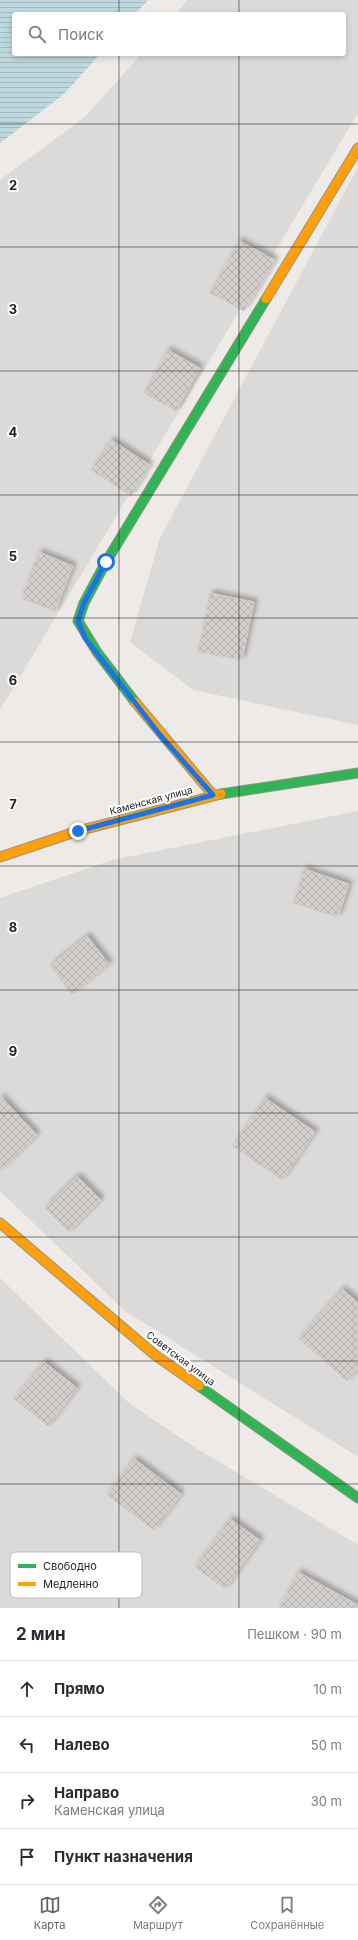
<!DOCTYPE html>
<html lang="ru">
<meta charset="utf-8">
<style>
:root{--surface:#fff;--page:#f7f7f7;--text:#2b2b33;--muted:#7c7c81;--line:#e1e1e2;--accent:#666564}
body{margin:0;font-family:Inter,sans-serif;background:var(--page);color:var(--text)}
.stop{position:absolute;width:12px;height:12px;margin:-9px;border:3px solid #1a73e8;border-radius:50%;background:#fff}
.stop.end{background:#1a73e8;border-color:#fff;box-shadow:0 1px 4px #0008}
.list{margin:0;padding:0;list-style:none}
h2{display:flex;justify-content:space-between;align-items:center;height:52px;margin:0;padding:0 16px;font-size:17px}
h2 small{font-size:13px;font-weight:400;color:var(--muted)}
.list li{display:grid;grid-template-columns:26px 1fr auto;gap:12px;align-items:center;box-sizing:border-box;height:56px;padding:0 16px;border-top:1px solid var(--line)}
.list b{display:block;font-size:15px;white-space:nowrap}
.list p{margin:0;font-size:13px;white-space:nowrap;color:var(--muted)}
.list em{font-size:13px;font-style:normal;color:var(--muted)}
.icon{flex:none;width:22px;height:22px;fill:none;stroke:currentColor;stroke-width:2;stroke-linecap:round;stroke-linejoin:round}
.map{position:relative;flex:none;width:358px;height:1608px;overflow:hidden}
.search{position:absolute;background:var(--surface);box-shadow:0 2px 6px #0003;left:12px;right:12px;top:12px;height:44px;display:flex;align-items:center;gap:10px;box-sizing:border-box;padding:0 14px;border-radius:4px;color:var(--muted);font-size:15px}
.sheet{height:276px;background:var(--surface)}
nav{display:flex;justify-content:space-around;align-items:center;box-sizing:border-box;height:56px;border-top:1px solid var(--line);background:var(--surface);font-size:11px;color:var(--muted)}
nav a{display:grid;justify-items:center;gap:2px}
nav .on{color:var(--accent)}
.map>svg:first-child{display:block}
.residential{fill:#dcdad8}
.water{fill:url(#water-rules)}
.building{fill:url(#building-cross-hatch);stroke:#d0ccc9;filter:url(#shadow)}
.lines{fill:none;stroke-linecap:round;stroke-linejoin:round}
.fast-casing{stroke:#949580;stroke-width:11}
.slow-casing{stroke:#949580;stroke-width:11}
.fast{stroke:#30b455;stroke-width:9}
.slow{stroke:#ff9f0a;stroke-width:9}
.route{stroke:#1a73e8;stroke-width:5}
.grid{fill:none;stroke:#1e1e1e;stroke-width:1;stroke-opacity:0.55}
.labels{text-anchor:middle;stroke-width:4;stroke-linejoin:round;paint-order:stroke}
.street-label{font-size:10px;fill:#1e1e1e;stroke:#fff}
.key{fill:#fff;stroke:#bcbcbc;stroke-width:1}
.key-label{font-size:11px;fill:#1e1e1e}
.grid-label{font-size:13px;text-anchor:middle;font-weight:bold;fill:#1e1e1e;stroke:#fff;stroke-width:4;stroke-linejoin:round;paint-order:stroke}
</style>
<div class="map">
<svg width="358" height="1608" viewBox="0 0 358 1608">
<defs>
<pattern id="water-rules" width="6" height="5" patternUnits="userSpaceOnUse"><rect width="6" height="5" fill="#bdd8de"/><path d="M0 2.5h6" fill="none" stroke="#a2b9be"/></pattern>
<pattern id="building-cross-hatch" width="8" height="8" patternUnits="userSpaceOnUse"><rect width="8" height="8" fill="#d2cecc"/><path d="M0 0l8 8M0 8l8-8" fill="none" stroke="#b4b0af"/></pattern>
<filter id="shadow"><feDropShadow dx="3.5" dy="-3.5" stdDeviation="2" flood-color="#0004"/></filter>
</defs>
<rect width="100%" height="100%" fill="#edeae7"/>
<path class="residential" d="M 187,0 L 358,0 L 358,113 L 0,710 L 0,180 L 86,116 L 141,54 L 344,54 L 344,14 L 176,14 Z
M 358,167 L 358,725 L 193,690 L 130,642 L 160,538 Z
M 358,811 L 358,1457 L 125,1311 L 0,1191 L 0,898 L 112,860 Z
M 0,1278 L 129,1403 L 196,1448 L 358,1545 L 358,1608 L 0,1608 Z"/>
<path class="water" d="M 0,0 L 148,0 L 135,14 L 14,14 L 14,54 L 100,54 L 64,94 L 0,143 Z"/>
<path class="building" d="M 239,241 L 275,260 L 244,311 L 210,293 Z
M 168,350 L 200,368 L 176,411 L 144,393 Z
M 111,440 L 150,465 L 131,496 L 91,470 Z
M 39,552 L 73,566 L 55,611 L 21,598 Z
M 210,593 L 254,602 L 242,660 L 198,652 Z
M 304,869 L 349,884 L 338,917 L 293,903 Z
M 87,936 L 109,964 L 72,994 L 50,966 Z
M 0,1096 L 37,1135 L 0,1171 Z
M 265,1098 L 315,1132 L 282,1180 L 233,1146 Z
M 77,1176 L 101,1200 L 69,1232 L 45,1208 Z
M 342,1289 L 358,1303 L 358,1368 L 347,1381 L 299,1339 Z
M 44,1362 L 77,1388 L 48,1426 L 14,1399 Z
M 134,1459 L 181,1494 L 154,1530 L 107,1495 Z
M 230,1519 L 260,1540 L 225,1589 L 195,1567 Z
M 298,1572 L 358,1605 L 358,1608 L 279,1608 Z"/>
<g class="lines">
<defs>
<path id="fast" d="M 135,702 L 97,652 L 78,621 L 84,603 L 106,562 L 266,299
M 221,794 L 358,773
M 199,1386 L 358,1498"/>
<path id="slow" d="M 266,299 L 358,148
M 135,702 L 213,795
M 0,857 L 78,831 L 221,794
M 0,1223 L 155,1355 L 199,1386"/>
</defs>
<use href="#fast" class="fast-casing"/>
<use href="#slow" class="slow-casing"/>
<use href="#fast" class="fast"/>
<use href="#slow" class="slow"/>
</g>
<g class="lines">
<path class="route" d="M 78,831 L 213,795 L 160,735 L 85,638 L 78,621 L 84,603 L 106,562"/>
</g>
<path class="grid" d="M 119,0 L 119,14M 239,0 L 239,14M 119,54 L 119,1608M 239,54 L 239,1608M 0,124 L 358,124M 0,247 L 358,247M 0,371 L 358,371M 0,495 L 358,495M 0,618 L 358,618M 0,742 L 358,742M 0,866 L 358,866M 0,990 L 358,990M 0,1113 L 358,1113M 0,1237 L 358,1237M 0,1361 L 358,1361M 0,1484 L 358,1484"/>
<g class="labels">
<g class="street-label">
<text transform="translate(151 800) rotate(-15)" y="4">Каменская улица</text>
<text transform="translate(181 1358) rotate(37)" y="4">Советская улица</text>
</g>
</g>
<rect x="10" y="1552" width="132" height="46" rx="6" class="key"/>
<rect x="18" y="1564" width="18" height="4" fill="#30b455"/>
<rect x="18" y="1582" width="18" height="4" fill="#ff9f0a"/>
<g class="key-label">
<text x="43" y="1570">Свободно</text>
<text x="43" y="1588">Медленно</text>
</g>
<g class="grid-label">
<text x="13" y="190">2</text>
<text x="13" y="314">3</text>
<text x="13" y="437">4</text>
<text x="13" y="561">5</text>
<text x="13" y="685">6</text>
<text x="13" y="809">7</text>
<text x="13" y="932">8</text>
<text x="13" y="1056">9</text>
</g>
</svg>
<div class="stop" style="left:106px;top:562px"></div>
<div class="stop end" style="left:78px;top:831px"></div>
<div class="search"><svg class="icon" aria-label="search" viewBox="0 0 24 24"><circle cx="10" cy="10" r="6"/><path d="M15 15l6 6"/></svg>Поиск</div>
</div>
<section class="sheet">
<h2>2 мин<small>Пешком · 90 m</small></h2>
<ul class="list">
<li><svg class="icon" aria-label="ahead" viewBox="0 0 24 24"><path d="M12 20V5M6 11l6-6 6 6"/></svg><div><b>Прямо</b></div><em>10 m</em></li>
<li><svg class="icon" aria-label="left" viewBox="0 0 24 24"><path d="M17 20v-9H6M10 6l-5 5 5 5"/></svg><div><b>Налево</b></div><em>50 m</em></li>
<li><svg class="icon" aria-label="right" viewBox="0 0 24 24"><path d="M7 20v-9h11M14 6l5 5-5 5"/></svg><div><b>Направо</b><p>Каменская улица</p></div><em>30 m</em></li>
<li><svg class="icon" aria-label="arrive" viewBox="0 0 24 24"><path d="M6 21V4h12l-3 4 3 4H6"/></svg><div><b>Пункт назначения</b></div></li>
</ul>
</section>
<nav>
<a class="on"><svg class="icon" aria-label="map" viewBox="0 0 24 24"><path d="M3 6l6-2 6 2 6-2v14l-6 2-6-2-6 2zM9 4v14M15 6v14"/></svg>Карта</a>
<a><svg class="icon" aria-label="directions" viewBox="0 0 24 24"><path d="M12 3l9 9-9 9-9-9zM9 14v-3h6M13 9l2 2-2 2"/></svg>Маршрут</a>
<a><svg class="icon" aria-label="saved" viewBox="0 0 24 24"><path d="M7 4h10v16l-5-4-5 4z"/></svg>Сохранённые</a>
</nav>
